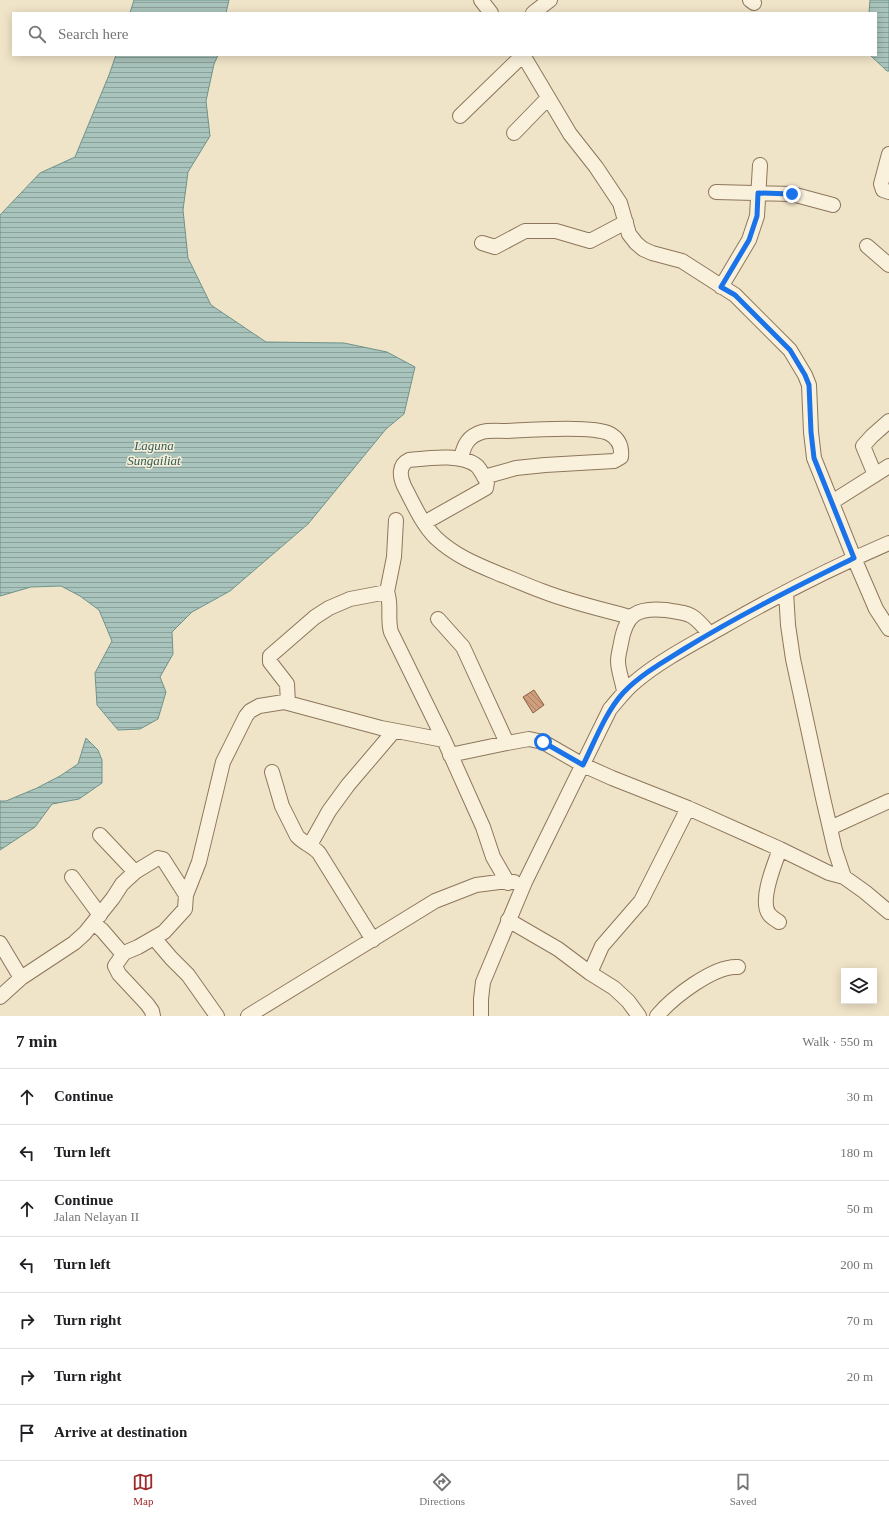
<!DOCTYPE html>
<meta charset="utf-8">
<style>
:root{--surface:#fff;--page:#f2f2f2;--text:#202124;--muted:#757577;--line:#e0e0e0;--accent:#9e2a2b}
body{margin:0;font-family:"Times New Roman",serif;background:var(--page);color:var(--text)}
.controls{position:absolute;right:12px;bottom:12px;display:grid;overflow:hidden;border-radius:0px;box-shadow:0 2px 10px #0003}
.controls button{width:36px;height:36px;display:grid;place-items:center;padding:0;border:0;border-bottom:1px solid var(--line);background:var(--surface);color:var(--text);font:20px sans-serif}
.stop{position:absolute;width:12px;height:12px;margin:-9px;border:3px solid #1a73e8;border-radius:50%;background:#fff}
.stop.end{background:#1a73e8;border-color:#fff;box-shadow:0 1px 4px #0008}
.list{margin:0;padding:0;list-style:none}
h2{display:flex;justify-content:space-between;align-items:center;height:52px;margin:0;padding:0 16px;font-size:17px}
h2 small{font-size:13px;font-weight:400;color:var(--muted)}
.list li{display:grid;grid-template-columns:26px 1fr auto;gap:12px;align-items:center;box-sizing:border-box;height:56px;padding:0 16px;border-top:1px solid var(--line)}
.list b{display:block;font-size:15px;white-space:nowrap}
.list p{margin:0;font-size:13px;white-space:nowrap;color:var(--muted)}
.list em{font-size:13px;font-style:normal;color:var(--muted)}
.icon{flex:none;width:22px;height:22px;fill:none;stroke:currentColor;stroke-width:2;stroke-linecap:round;stroke-linejoin:round}
.map{position:relative;flex:none;width:889px;height:1016px;overflow:hidden}
.search{position:absolute;background:var(--surface);box-shadow:0 2px 10px #0003;left:12px;right:12px;top:12px;height:44px;display:flex;align-items:center;gap:10px;box-sizing:border-box;padding:0 14px;border-radius:0px;color:var(--muted);font-size:15px}
.sheet{height:444px;background:var(--surface)}
nav{display:flex;justify-content:space-around;align-items:center;box-sizing:border-box;height:56px;border-top:1px solid var(--line);background:var(--surface);font-size:11px;color:var(--muted)}
nav a{display:grid;justify-items:center;gap:2px}
nav .on{color:var(--accent)}
.map>svg:first-child{display:block}
.water{fill:url(#water-rules);stroke:#6f938a}
.building{fill:url(#building-back-hatch);stroke:#8d5f41}
.lines{fill:none;stroke-linecap:round;stroke-linejoin:round}
.minor-casing{stroke:#8d765c;stroke-width:16}
.minor{stroke:#faf1dc;stroke-width:14}
.route{stroke:#1a73e8;stroke-width:5}
.labels{text-anchor:middle;stroke-width:3;stroke-linejoin:round;paint-order:stroke}
.water-label{font-size:13px;font-style:italic;fill:#2f5d5a;stroke:#f7eed8}
</style>
<div class="map">
<svg width="889" height="1016" viewBox="0 0 889 1016">
<defs>
<pattern id="water-rules" width="6" height="5" patternUnits="userSpaceOnUse"><rect width="6" height="5" fill="#a9c4bc"/><path d="M0 2.5h6" fill="none" stroke="#8ba098"/></pattern>
<pattern id="building-back-hatch" width="6" height="6" patternUnits="userSpaceOnUse"><rect width="6" height="6" fill="#cf9f7d"/><path d="M-1 5l2 2M0 0l6 6M5-1l2 2" fill="none" stroke="#a98266"/></pattern>
</defs>
<rect width="100%" height="100%" fill="#f0e4c8"/>
<path class="water" d="M 134,0 L 229,0 L 226,13 L 130,13 Z
M 870,0 L 889,0 L 889,71 L 887,71 L 870,55 L 876,55 L 876,13 L 869,13 Z
M 116,55 L 218,55 L 214,64 L 206,101 L 210,136 L 188,172 L 183,210 L 188,258 L 211,305 L 266,342 L 344,343 L 387,352 L 415,367 L 404,414 L 386,429 L 308,524 L 230,591 L 192,612 L 172,632 L 173,654 L 160,677 L 166,692 L 158,719 L 140,729 L 118,730 L 97,705 L 95,673 L 112,641 L 99,610 L 80,596 L 61,586 L 31,587 L 0,596 L 0,215 L 40,173 L 75,157 L 109,75 Z
M 86,738 L 98,750 L 102,760 L 102,783 L 79,799 L 52,804 L 35,827 L 0,850 L 0,801 L 6,801 L 37,788 L 60,776 L 78,764 Z"/>
<path class="building" d="M 534,690 L 544,705 L 533,713 L 523,697 Z"/>
<g class="lines">
<defs>
<path id="minor" d="M 481,0 L 491,13
M 750,0 L 754,3
M 533,13 L 550,0
M 523,55 L 570,134 L 596,167 L 620,203 L 629,234 L 636,243 L 643,249 L 652,253 L 682,261 L 735,295 L 790,350 L 805,375 L 809,385 L 811,432 L 814,458 L 854,558 L 876,609 L 889,629
M 460,116 L 523,55
M 514,133 L 548,98
M 889,154 L 881,184 L 883,190 L 889,192
M 716,192 L 792,194 L 833,205
M 482,243 L 495,247 L 525,231 L 556,231 L 590,241 L 626,222
M 867,246 L 889,265
M 721,287 L 749,240 L 757,216 L 760,165
M 461,458 C 464,445 468,436 482,432 C 490,430 499,431 507,431 C 527,430 594,425 610,434 C 619,439 622,447 621,457 L 614,461 L 545,465 L 516,468 L 484,477
M 875,475 L 863,446 L 872,436 L 889,421
M 832,502 L 889,466
M 424,523 L 486,488 L 487,482 C 484,477 481,470 477,466 C 462,453 428,458 409,460 C 398,465 400,477 404,486 C 413,503 422,524 436,538 C 455,556 478,565 502,575 C 515,580 528,586 542,591 C 570,602 601,609 630,617
M 387,592 L 394,557 L 396,520
M 786,592 L 788,625 L 793,659 L 823,798 L 835,850 L 844,877
M 438,619 L 463,647 L 507,743 L 529,739 L 543,742 L 583,765 L 612,778 L 688,808 L 780,849 L 829,873 L 844,877 L 865,892 L 889,912
M 624,692 C 623,682 618,671 618,661 C 618,655 620,649 621,643 C 626,614 637,607 666,610 C 692,614 692,613 710,634
M 288,703 L 287,684 L 270,662 L 270,656 L 315,617 L 329,608 L 350,599 L 387,592 C 392,604 387,619 391,632 L 444,740 L 483,827 L 493,857 L 508,883
M 450,755 L 507,743
M 272,772 L 282,806 L 297,836 C 303,843 313,846 319,853 L 373,940
M 830,828 L 889,801
M 100,835 L 135,872
M 310,845 L 329,811 L 348,785 L 394,731
M 72,877 L 100,915
M 508,920 L 558,949 L 590,973 L 614,988 L 628,1001 L 639,1016
M 779,922 C 776,920 771,917 769,914 C 759,900 775,863 780,849
M 93,923 L 102,930 L 121,952 L 124,953
M 154,938 L 171,958 L 188,975 L 217,1016
M 0,943 L 21,978
M 590,973 L 602,946 L 641,901 L 688,808
M 0,997 L 21,978 L 74,943 L 85,933 L 113,898 L 122,884 L 135,872 L 158,858 L 163,859 L 186,895
M 153,1016 L 152,1011 L 147,1004 L 119,974 L 115,966 L 117,963 L 124,953 L 138,947 L 164,932 L 185,909 L 186,895 L 199,862 L 223,762 L 246,716 L 250,711 L 259,706 L 284,702 L 381,728 L 444,740
M 248,1016 L 435,901 L 476,885 L 499,882 L 514,882
M 481,1016 L 481,999 L 483,982 L 525,882 L 610,709 C 618,700 625,690 635,682 C 659,661 696,642 724,626 C 778,595 833,567 889,543
M 657,1016 C 672,998 714,965 738,967"/>
</defs>
<use href="#minor" class="minor-casing"/>
<use href="#minor" class="minor"/>
</g>
<g class="lines">
<path class="route" d="M 543,742 L 583,765 C 595,741 605,713 623,693 C 640,675 663,662 684,649 C 739,615 796,587 854,558 L 814,458 L 811,432 L 809,385 L 805,375 L 790,350 L 735,295 L 721,287 L 749,240 L 757,216 L 758,193 L 792,194"/>
</g>
<g class="labels">
<g class="water-label">
<text x="154" y="450">Laguna<tspan x="154" dy="15">Sungailiat</tspan></text>
</g>
</g>
</svg>
<div class="controls">
<button><svg class="icon" aria-label="layers" viewBox="0 0 24 24"><path d="M12 4l9 5-9 5-9-5zM3 14l9 5 9-5"/></svg></button>
</div>
<div class="stop" style="left:543px;top:742px"></div>
<div class="stop end" style="left:792px;top:194px"></div>
<div class="search"><svg class="icon" aria-label="search" viewBox="0 0 24 24"><circle cx="10" cy="10" r="6"/><path d="M15 15l6 6"/></svg>Search here</div>
</div>
<section class="sheet">
<h2>7 min<small>Walk · 550 m</small></h2>
<ul class="list">
<li><svg class="icon" aria-label="ahead" viewBox="0 0 24 24"><path d="M12 20V5M6 11l6-6 6 6"/></svg><div><b>Continue</b></div><em>30 m</em></li>
<li><svg class="icon" aria-label="left" viewBox="0 0 24 24"><path d="M17 20v-9H6M10 6l-5 5 5 5"/></svg><div><b>Turn left</b></div><em>180 m</em></li>
<li><svg class="icon" aria-label="ahead" viewBox="0 0 24 24"><path d="M12 20V5M6 11l6-6 6 6"/></svg><div><b>Continue</b><p>Jalan Nelayan II</p></div><em>50 m</em></li>
<li><svg class="icon" aria-label="left" viewBox="0 0 24 24"><path d="M17 20v-9H6M10 6l-5 5 5 5"/></svg><div><b>Turn left</b></div><em>200 m</em></li>
<li><svg class="icon" aria-label="right" viewBox="0 0 24 24"><path d="M7 20v-9h11M14 6l5 5-5 5"/></svg><div><b>Turn right</b></div><em>70 m</em></li>
<li><svg class="icon" aria-label="right" viewBox="0 0 24 24"><path d="M7 20v-9h11M14 6l5 5-5 5"/></svg><div><b>Turn right</b></div><em>20 m</em></li>
<li><svg class="icon" aria-label="arrive" viewBox="0 0 24 24"><path d="M6 21V4h12l-3 4 3 4H6"/></svg><div><b>Arrive at destination</b></div></li>
</ul>
</section>
<nav>
<a class="on"><svg class="icon" aria-label="map" viewBox="0 0 24 24"><path d="M3 6l6-2 6 2 6-2v14l-6 2-6-2-6 2zM9 4v14M15 6v14"/></svg>Map</a>
<a><svg class="icon" aria-label="directions" viewBox="0 0 24 24"><path d="M12 3l9 9-9 9-9-9zM9 14v-3h6M13 9l2 2-2 2"/></svg>Directions</a>
<a><svg class="icon" aria-label="saved" viewBox="0 0 24 24"><path d="M7 4h10v16l-5-4-5 4z"/></svg>Saved</a>
</nav>
